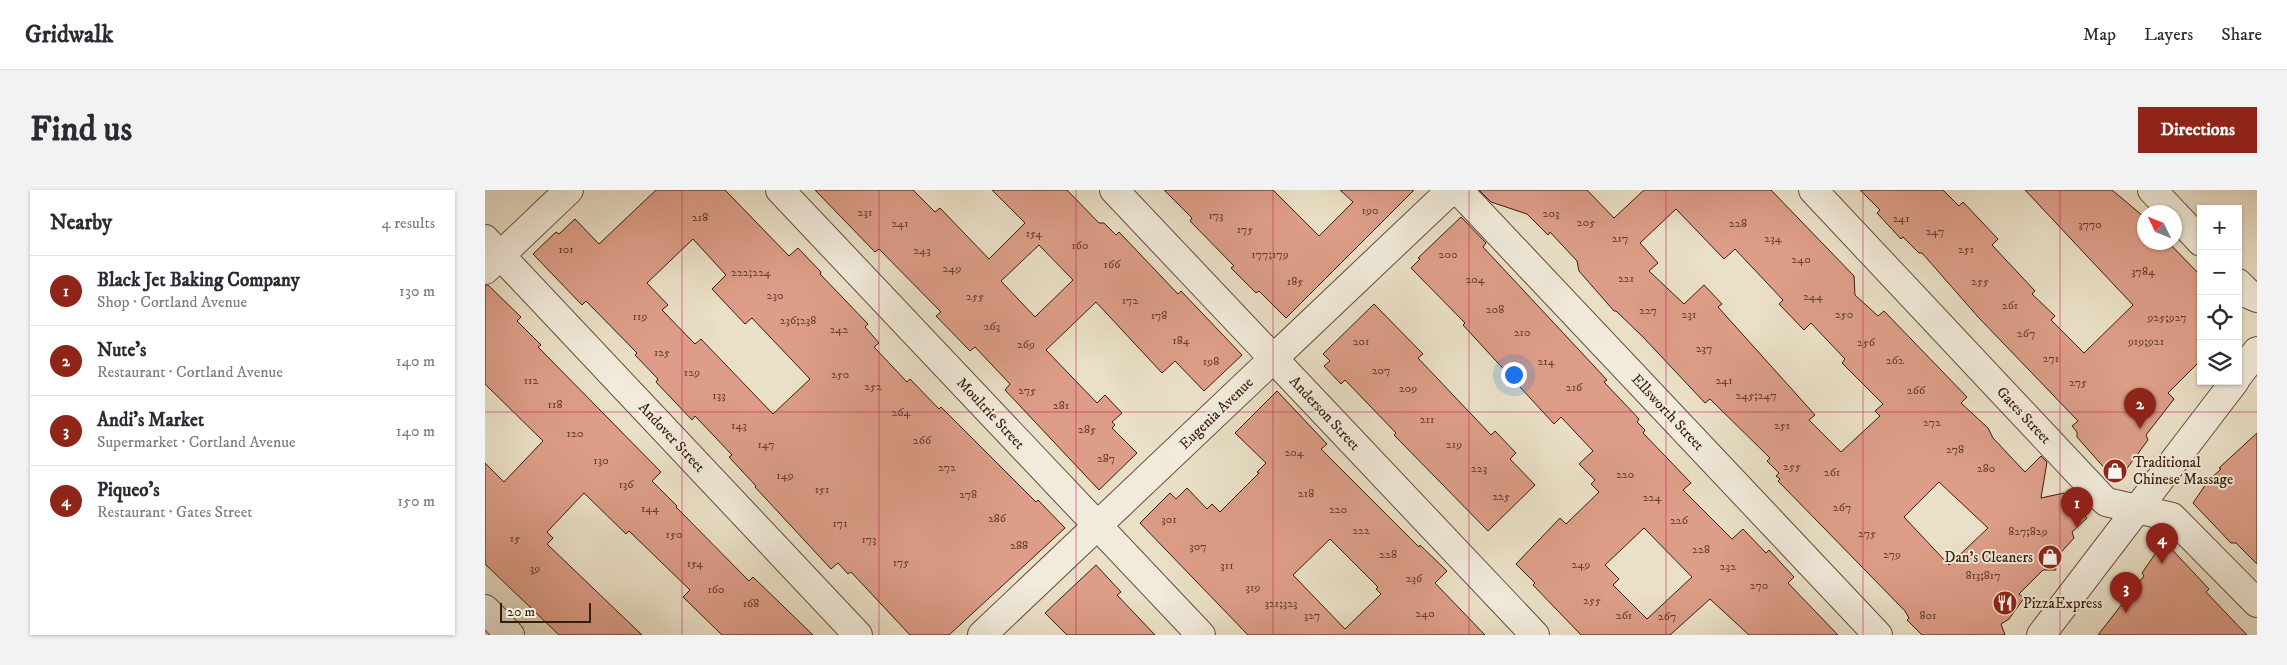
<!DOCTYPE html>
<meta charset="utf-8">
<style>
:root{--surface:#fff;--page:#f2f2f3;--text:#2b2b33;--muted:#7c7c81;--line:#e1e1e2;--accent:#8f2418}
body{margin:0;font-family:"IM FELL DW Pica",serif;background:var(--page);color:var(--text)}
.controls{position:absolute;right:15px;top:15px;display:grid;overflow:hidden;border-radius:0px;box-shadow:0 1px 4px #0004}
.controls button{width:45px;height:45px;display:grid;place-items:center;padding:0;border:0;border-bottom:1px solid var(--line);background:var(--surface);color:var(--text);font:25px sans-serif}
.compass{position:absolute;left:1652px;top:15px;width:45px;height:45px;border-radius:50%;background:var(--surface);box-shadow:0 1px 4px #0004;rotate:313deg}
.scale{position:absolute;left:15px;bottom:12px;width:91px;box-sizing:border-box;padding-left:5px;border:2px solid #3a1c0c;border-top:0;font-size:14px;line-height:18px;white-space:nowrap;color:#3a1c0c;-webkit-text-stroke:4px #f1ebdb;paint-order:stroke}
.you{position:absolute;left:1028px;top:184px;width:18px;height:18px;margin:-12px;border:4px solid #fff;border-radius:50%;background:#1a73e8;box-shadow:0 0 0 8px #1a73e833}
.badge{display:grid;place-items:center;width:32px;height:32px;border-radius:50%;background:var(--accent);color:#fff;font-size:16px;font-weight:700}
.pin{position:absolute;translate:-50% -41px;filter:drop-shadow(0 1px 2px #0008)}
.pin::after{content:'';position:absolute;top:26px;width:18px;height:15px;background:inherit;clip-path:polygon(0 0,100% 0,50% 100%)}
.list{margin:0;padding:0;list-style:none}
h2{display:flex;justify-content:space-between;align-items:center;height:65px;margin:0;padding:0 20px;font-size:21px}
h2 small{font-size:16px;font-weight:400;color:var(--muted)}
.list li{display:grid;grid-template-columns:32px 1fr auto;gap:15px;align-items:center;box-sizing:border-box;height:70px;padding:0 20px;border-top:1px solid var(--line)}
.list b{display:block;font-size:19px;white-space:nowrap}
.list p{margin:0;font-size:16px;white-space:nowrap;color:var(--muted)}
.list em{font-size:16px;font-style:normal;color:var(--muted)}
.icon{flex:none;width:28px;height:28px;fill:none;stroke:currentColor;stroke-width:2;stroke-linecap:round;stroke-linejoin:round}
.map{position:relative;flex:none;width:1772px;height:445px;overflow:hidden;border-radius:0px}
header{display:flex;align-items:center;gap:30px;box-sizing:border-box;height:70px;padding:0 25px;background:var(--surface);border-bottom:1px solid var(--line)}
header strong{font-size:24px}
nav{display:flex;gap:28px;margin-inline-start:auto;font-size:18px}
.intro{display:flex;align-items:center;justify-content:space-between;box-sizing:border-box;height:120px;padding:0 30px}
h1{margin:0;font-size:35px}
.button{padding:12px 22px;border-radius:0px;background:var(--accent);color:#fff;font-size:18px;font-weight:700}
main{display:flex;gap:30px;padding:0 30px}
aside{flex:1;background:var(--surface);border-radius:0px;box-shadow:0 1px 4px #0004}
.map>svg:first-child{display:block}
.building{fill:#dd9d88;stroke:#3a1c0c;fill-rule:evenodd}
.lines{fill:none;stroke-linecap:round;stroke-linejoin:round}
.minor-casing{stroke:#664d3b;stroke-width:30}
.tertiary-casing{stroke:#664d3b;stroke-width:30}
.minor{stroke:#f1ebdb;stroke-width:28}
.tertiary{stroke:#f1ebdb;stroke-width:28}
.grid{fill:none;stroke:#c2185b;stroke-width:1;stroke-opacity:0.55}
.labels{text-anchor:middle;stroke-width:4;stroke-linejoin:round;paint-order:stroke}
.number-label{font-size:12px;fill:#633c2b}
.street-label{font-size:15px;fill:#3a1c0c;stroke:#f1ebdb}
.poi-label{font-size:15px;fill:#3a1c0c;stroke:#f1ebdb;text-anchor:start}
</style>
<header>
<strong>Gridwalk</strong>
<nav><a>Map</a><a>Layers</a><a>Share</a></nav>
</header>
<div class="intro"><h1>Find us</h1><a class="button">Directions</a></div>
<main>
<aside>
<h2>Nearby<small>4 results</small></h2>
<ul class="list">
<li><span class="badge">1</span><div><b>Black Jet Baking Company</b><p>Shop · Cortland Avenue</p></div><em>130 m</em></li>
<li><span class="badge">2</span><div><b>Nute's</b><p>Restaurant · Cortland Avenue</p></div><em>140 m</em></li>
<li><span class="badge">3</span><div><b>Andi's Market</b><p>Supermarket · Cortland Avenue</p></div><em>140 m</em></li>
<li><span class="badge">4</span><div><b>Piqueo's</b><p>Restaurant · Gates Street</p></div><em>150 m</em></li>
</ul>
</aside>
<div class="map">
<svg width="1772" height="445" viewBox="0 0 1772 445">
<rect width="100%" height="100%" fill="#eae0c7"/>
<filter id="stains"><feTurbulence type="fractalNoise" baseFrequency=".004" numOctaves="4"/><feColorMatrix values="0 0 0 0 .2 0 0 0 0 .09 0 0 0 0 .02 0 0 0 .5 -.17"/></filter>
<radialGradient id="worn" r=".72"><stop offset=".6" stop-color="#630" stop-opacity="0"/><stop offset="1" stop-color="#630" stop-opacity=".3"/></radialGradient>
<path class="building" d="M 171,0 L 240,0 L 304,66 L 313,58 L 336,82 L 335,84 L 383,134 L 380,137 L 394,153 L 389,157 L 422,192 L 425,189 L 454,219 L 456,217 L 551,312 L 553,310 L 580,338 L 464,445 L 425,445 L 366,382 L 363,384 L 353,373 L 346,379 L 270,297 L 271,296 L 244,267 L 247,265 L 210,226 L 207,230 L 171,192 L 173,189 L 150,165 L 152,163 L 101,111 L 97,115 L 48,64 L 71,42 L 74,44 L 90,29 L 114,54 ZM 208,49 L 241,85 L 227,99 L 260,134 L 267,128 L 325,189 L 288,224 L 216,149 L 210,154 L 177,120 L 183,115 L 162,93 Z
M 330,0 L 428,0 L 450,22 L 455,18 L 504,69 L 540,33 L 507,0 L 582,0 L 614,33 L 619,33 L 631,45 L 634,42 L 693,104 L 696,101 L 757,165 L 719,201 L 690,171 L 677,183 L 611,112 L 561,160 L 612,213 L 620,205 L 637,223 L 627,232 L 630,235 L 627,238 L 652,263 L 614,300 L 520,200 L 525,194 L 490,157 L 485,161 L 451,126 L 456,122 L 394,59 L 390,62 ZM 554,55 L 588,90 L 550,127 L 516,91 Z
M 679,0 L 788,0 L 834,46 L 868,12 L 855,0 L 929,0 L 801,128 L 774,101 L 771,103 L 746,78 L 749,76 L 705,31 L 707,28 Z
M 994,0 L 1102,0 L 1129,28 L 1159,0 L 1286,0 L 1369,86 L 1370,105 L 1393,126 L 1399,121 L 1482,207 L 1476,213 L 1503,238 L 1508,248 L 1540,282 L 1556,266 L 1562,272 L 1556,308 L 1579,303 L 1602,328 L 1587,342 L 1589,348 L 1569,370 L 1571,380 L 1558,380 L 1534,404 L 1539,408 L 1524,429 L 1516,434 L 1520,445 L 1437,445 L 1422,430 L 1424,428 L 1420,421 L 1293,291 L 1295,289 L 1291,286 L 1294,283 L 1282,271 L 1285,268 L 1225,209 L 1220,213 L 1158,147 L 1131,121 L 1129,121 L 1094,81 L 1092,71 L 1065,42 L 1063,45 L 1042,24 L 1006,12 ZM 1191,19 L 1239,69 L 1250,59 L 1298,110 L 1294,114 L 1319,140 L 1326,133 L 1360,169 L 1357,173 L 1398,214 L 1390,221 L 1395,226 L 1356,262 L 1324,230 L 1330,225 L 1233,117 L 1237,114 L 1219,95 L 1199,114 L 1164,81 L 1173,73 L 1155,53 ZM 1454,292 L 1503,338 L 1464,375 L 1419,327 Z
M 1375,0 L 1458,0 L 1474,16 L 1478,12 L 1513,49 L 1507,55 L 1550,101 L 1547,104 L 1570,126 L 1566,130 L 1599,163 L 1648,115 L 1540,0 L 1627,0 L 1658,26 L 1660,52 L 1683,52 L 1716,86 L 1716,170 L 1683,203 L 1689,209 L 1661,245 L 1663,250 L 1640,281 L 1630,290 L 1592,247 L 1592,242 L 1587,236 L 1593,231 L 1494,128 L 1437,63 L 1434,63 L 1418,47 L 1416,49 L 1392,23 L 1395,20 Z
M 976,27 L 1001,53 L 998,57 L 1122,190 L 1119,192 L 1154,229 L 1152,232 L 1160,240 L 1158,243 L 1206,293 L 1198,300 L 1247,349 L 1258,339 L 1281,363 L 1284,360 L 1309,387 L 1303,393 L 1353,445 L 1264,445 L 1225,409 L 1185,445 L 1096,445 L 1048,395 L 1050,393 L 1031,374 L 1075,328 L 1081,334 L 1114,302 L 1106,294 L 1110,290 L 1094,274 L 1108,261 L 1076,227 L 1069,234 L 978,135 L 980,133 L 926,78 L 935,69 L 933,68 ZM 1159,338 L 1207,387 L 1162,429 L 1128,395 L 1134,389 L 1120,375 Z
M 0,95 L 3,95 L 36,127 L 32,131 L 56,155 L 53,157 L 176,282 L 167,291 L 192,316 L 191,317 L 264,391 L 268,387 L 328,445 L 237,445 L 198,407 L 205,400 L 144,341 L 141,344 L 99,303 L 62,342 L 68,348 L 62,354 L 157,445 L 74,445 L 0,374 L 0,273 L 19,292 L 58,251 L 0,194 Z
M 889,114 L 938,164 L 933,168 L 1006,245 L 1010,241 L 1031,263 L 1025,269 L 1050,295 L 1003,341 L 909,245 L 911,243 L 860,190 L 856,194 L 839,176 L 845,171 L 838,164 Z
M 792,201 L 842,254 L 836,259 L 934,357 L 935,355 L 962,381 L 950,393 L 1000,445 L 763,445 L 655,333 L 685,303 L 691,309 L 702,298 L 722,319 L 727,314 L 735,322 L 774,283 L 772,282 L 781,273 L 750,243 ZM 845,349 L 893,397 L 891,399 L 896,404 L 860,439 L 808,385 Z
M 1772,243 L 1772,374 L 1751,353 L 1746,353 L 1708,313 L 1723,291 L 1736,279 L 1734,278 Z
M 1679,351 L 1724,399 L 1721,402 L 1762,445 L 1613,445 L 1659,386 L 1657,383 Z
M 611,375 L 636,402 L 632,405 L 670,445 L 582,445 L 560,423 Z"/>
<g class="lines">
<defs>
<path id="minor" d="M 295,0 L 716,445
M 629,0 L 1050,445
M 973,0 L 1393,445
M 1328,0 L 1621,312 L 1687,327 L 1772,413
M 1667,0 L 1688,22
M 1690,24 L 1716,52
M 0,49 L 373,445
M 0,80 L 84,0
M 1753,93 L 1765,105 L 1772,108
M 0,419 L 25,445
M 497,445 L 966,0"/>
<path id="tertiary" d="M 1753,186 L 1772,161
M 1556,445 L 1750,191"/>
</defs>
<use href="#minor" class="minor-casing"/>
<use href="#tertiary" class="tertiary-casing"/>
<use href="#minor" class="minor"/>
<use href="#tertiary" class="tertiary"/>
</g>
<path class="grid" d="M 197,0 L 197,445M 394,0 L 394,445M 591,0 L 591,445M 788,0 L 788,445M 984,0 L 984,445M 1181,0 L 1181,445M 1378,0 L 1378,445M 1575,0 L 1575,445M 0,222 L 1772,222"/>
<defs>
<symbol id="shop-disc" viewBox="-11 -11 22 22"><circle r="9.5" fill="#8f2418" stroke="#f1ebdb"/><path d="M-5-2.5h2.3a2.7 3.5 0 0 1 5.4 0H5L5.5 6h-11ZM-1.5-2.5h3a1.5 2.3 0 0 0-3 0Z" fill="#fff"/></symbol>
<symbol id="restaurant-disc" viewBox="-11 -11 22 22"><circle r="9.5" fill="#8f2418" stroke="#f1ebdb"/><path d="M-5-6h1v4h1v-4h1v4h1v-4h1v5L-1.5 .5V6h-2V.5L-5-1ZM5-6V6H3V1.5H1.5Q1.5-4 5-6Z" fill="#fff"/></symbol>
</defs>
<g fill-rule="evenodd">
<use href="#shop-disc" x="1616" y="267" width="28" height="28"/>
<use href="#shop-disc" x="1551" y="353" width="28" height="28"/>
<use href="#restaurant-disc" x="1506" y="399" width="28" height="28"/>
</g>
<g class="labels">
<g class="number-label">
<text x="885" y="24">190</text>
<text x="380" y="26">231</text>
<text x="1066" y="27">203</text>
<text x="731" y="29">173</text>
<text x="215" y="31">218</text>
<text x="1416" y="32">241</text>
<text x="1101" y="36">205</text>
<text x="415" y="37">241</text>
<text x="1253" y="37">228</text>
<text x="1605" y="38">3770</text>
<text x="760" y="43">175</text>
<text x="1450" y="45">247</text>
<text x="549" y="47">154</text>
<text x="1135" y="52">217</text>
<text x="1288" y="52">234</text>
<text x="595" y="59">160</text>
<text x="81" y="63">101</text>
<text x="1481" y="63">251</text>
<text x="437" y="64">243</text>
<text x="785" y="68">177;179</text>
<text x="963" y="68">200</text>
<text x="1316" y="73">240</text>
<text x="627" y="78">166</text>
<text x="467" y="82">249</text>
<text x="1658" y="85">3784</text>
<text x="266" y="86">222;224</text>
<text x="1141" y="92">221</text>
<text x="990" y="93">204</text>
<text x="810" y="95">185</text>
<text x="1495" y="95">255</text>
<text x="290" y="109">230</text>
<text x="490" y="110">255</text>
<text x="1328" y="110">244</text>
<text x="645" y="114">172</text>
<text x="1525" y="119">261</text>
<text x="1010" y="123">208</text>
<text x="1163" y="124">227</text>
<text x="1204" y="128">231</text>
<text x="1359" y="128">250</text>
<text x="674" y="129">178</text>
<text x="155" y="130">119</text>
<text x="1682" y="131">925;927</text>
<text x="313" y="134">236;238</text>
<text x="507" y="140">263</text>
<text x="354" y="143">242</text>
<text x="1037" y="146">210</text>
<text x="1541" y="147">267</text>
<text x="696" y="154">184</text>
<text x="876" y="155">201</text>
<text x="1661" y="155">919;921</text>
<text x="1381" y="156">256</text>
<text x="541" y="158">269</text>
<text x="1219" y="162">237</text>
<text x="177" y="166">125</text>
<text x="1566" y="172">271</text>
<text x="1410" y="174">262</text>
<text x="726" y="175">198</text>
<text x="1061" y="175">214</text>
<text x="896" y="184">207</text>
<text x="207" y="186">129</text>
<text x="355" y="188">250</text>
<text x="46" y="194">112</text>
<text x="1239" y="194">241</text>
<text x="1593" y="196">275</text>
<text x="388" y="200">252</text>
<text x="1089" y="201">216</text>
<text x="923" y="202">209</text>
<text x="542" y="204">275</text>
<text x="1431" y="204">266</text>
<text x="234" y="209">133</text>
<text x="1271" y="209">245;247</text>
<text x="70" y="218">118</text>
<text x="576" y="219">281</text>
<text x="416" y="226">264</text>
<text x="942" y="233">211</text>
<text x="1447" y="236">272</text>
<text x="254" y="239">143</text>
<text x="1297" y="239">251</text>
<text x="602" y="243">285</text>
<text x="90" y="247">120</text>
<text x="437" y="254">266</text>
<text x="281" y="258">147</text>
<text x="969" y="258">219</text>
<text x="1470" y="263">278</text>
<text x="809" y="266">204</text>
<text x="621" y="272">287</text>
<text x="116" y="274">130</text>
<text x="1307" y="280">255</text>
<text x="462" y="281">272</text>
<text x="994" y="282">223</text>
<text x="1501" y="282">280</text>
<text x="1347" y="286">261</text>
<text x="1140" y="288">220</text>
<text x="300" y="289">149</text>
<text x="141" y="298">136</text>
<text x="337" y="303">151</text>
<text x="821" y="307">218</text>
<text x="483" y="308">278</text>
<text x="1016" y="310">225</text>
<text x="1167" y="311">224</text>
<text x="1357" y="321">267</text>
<text x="165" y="322">144</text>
<text x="853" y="323">220</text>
<text x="512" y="332">286</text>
<text x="684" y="333">301</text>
<text x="1194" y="334">226</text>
<text x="355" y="337">171</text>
<text x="876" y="344">222</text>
<text x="1543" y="345">827;829</text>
<text x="1382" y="347">275</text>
<text x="189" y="348">150</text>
<text x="30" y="352">15</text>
<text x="384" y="353">173</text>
<text x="534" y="359">288</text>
<text x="713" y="360">307</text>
<text x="1216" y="363">228</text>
<text x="903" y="368">228</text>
<text x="1407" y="368">279</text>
<text x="416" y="376">175</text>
<text x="210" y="377">154</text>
<text x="1096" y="378">249</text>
<text x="742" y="379">311</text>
<text x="1243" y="380">232</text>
<text x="50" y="382">39</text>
<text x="1498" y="389">813;817</text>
<text x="929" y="392">236</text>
<text x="1274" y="399">270</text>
<text x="768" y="401">319</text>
<text x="231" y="403">160</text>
<text x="1107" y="414">255</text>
<text x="266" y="417">168</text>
<text x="796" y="417">321;323</text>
<text x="940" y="427">240</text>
<text x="827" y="429">327</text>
<text x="1139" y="429">261</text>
<text x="1443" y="429">801</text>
<text x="1182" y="430">267</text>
</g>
<g class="street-label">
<text transform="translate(1183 222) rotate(47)" y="5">Ellsworth Street</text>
<text transform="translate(506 223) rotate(47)" y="5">Moultrie Street</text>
<text transform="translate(731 223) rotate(-44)" y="5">Eugenia Avenue</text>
<text transform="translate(840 223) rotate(47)" y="5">Anderson Street</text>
<text transform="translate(1539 225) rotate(47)" y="5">Gates Street</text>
<text transform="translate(187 247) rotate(47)" y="5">Andover Street</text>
</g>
<g class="poi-label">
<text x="1648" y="277">Traditional<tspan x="1648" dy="17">Chinese Massage</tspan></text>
<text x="1548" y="372" text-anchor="end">Dan's Cleaners</text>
<text x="1538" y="418">PizzaExpress</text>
</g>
</g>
<rect width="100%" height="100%" filter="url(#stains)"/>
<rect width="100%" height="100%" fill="url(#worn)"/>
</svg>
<div class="controls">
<button>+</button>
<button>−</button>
<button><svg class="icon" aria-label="locate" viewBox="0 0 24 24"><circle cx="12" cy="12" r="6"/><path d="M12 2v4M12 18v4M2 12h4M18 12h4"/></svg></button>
<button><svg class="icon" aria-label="layers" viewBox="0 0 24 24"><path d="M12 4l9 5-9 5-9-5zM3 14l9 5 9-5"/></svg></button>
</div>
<svg class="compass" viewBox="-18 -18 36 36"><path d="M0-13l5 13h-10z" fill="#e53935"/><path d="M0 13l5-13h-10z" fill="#7c7c81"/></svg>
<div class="scale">20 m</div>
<div class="you"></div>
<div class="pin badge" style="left:1592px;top:338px">1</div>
<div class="pin badge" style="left:1655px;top:239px">2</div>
<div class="pin badge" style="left:1641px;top:423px">3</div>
<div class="pin badge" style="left:1677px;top:374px">4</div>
</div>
</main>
